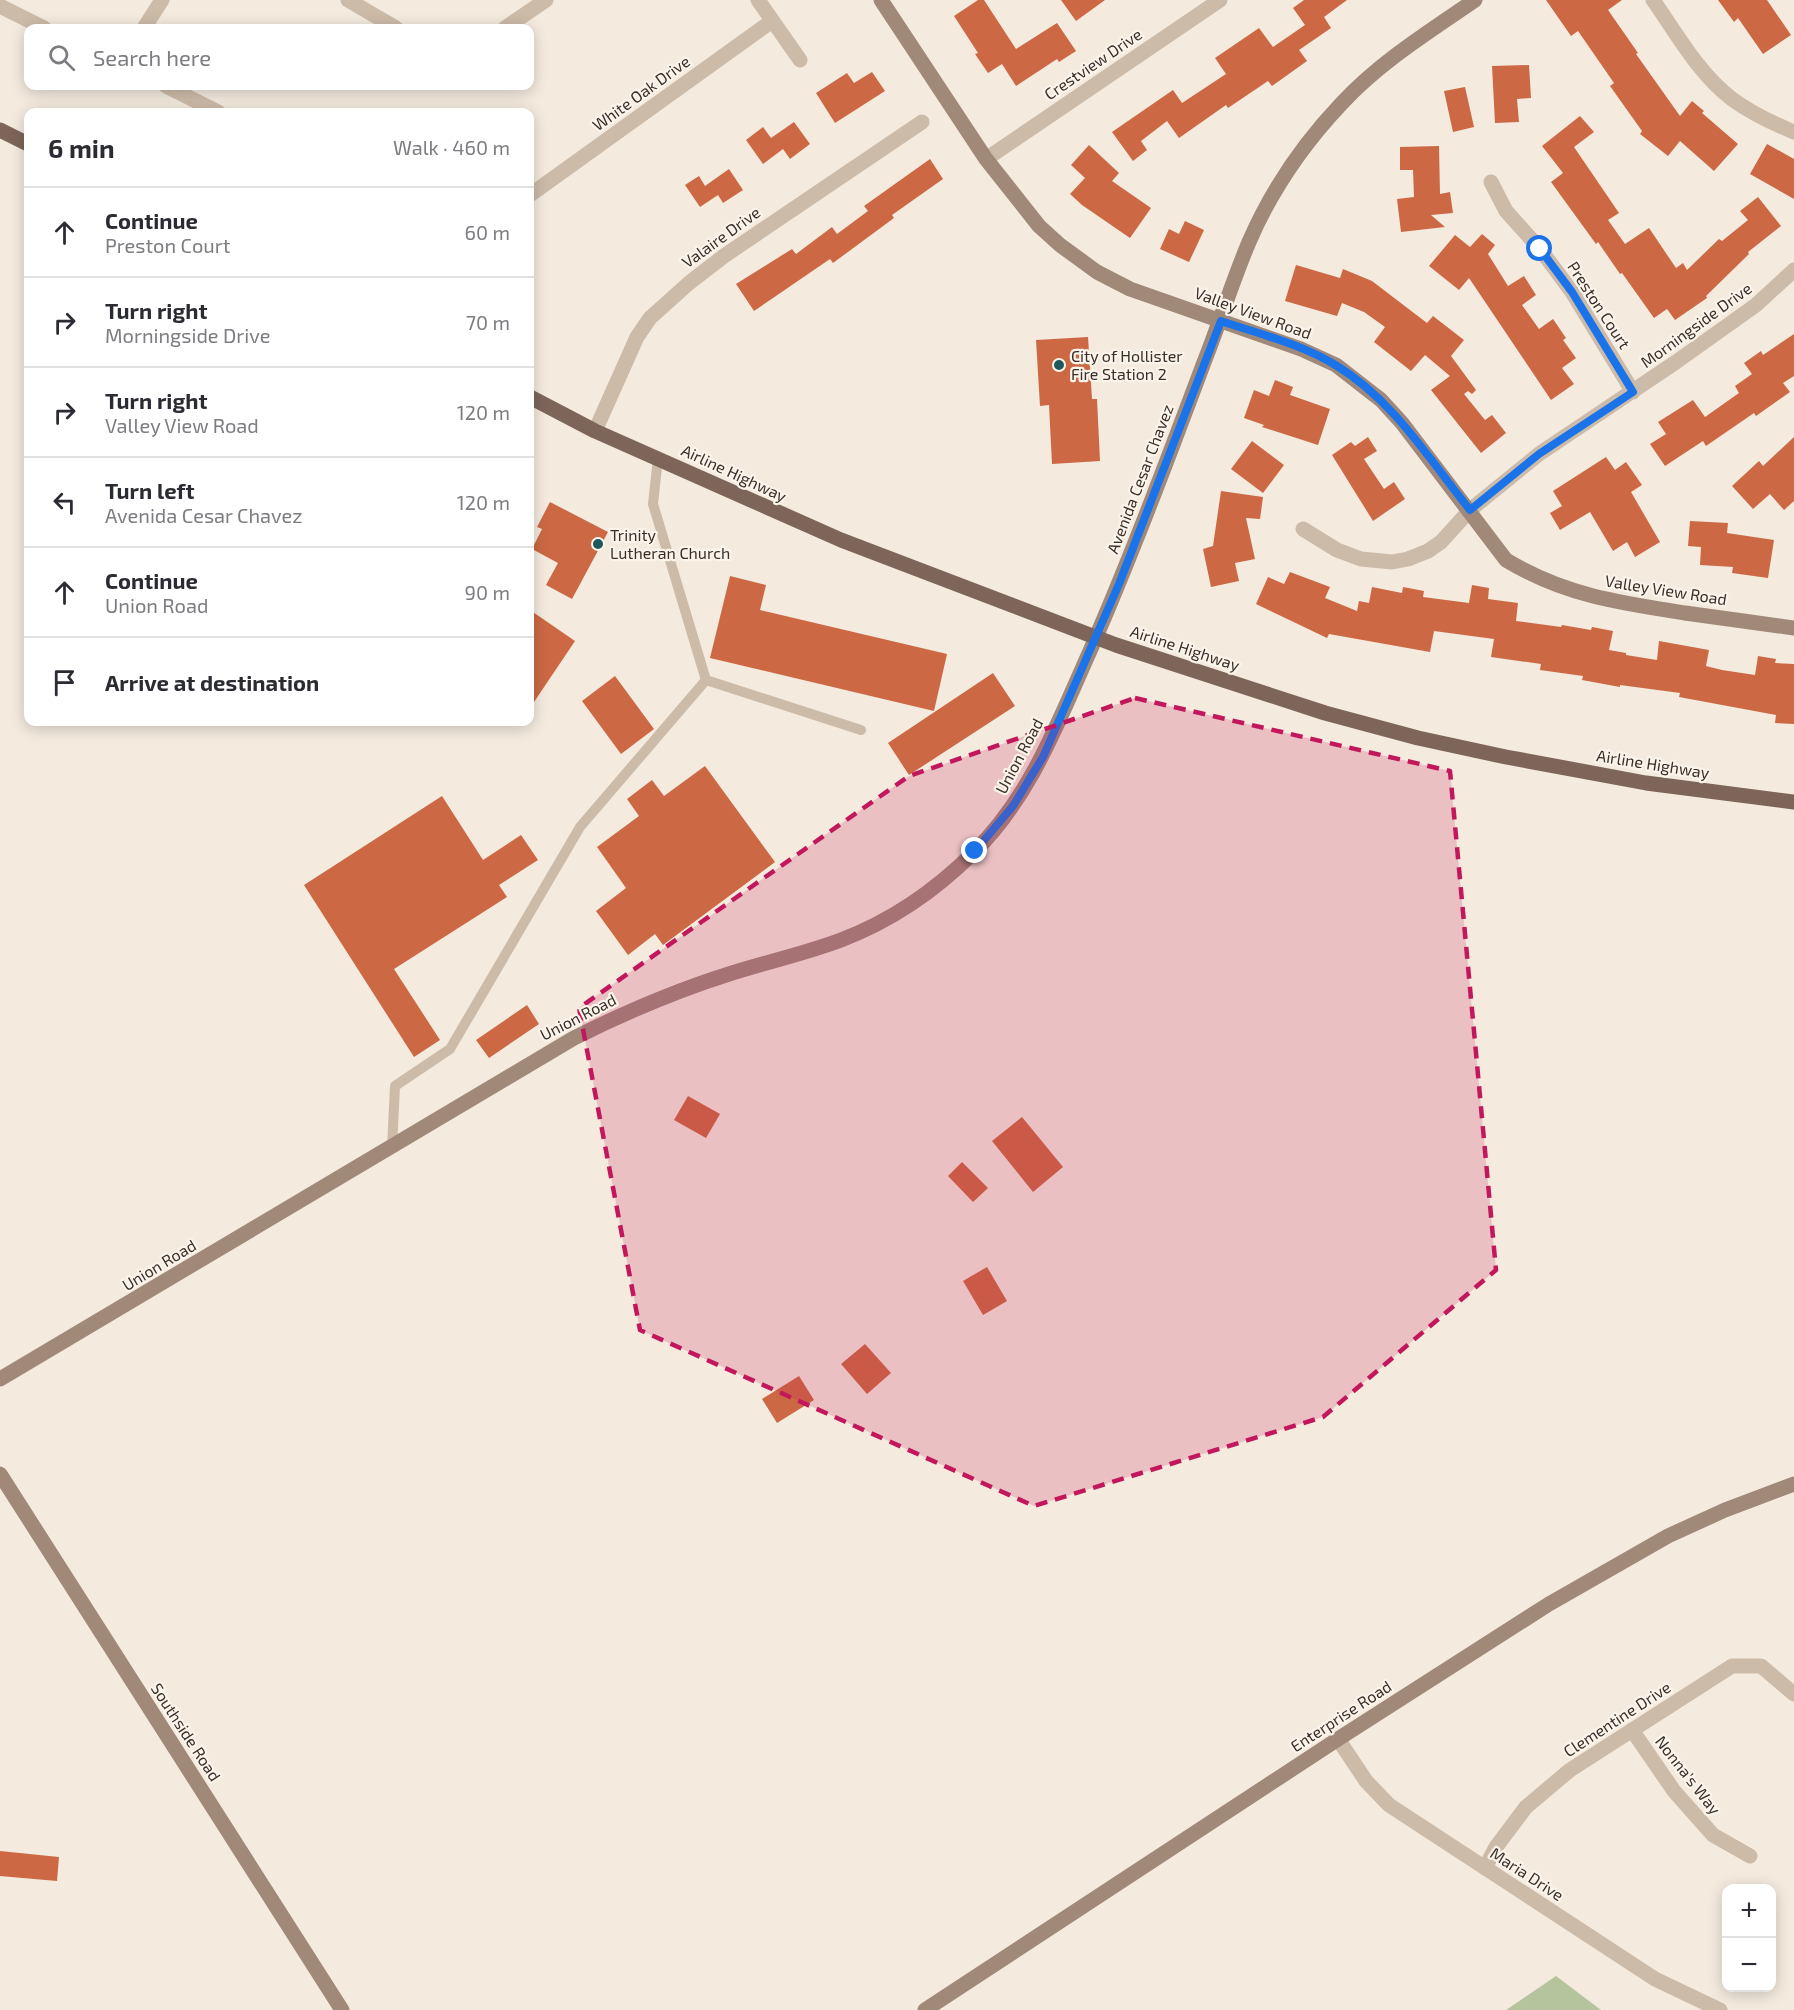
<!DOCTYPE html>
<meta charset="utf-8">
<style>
:root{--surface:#fff;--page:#f2f2f3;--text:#2b2b33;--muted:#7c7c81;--line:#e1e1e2}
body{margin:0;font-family:"Exo 2",sans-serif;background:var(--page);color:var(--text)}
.controls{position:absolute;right:18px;bottom:18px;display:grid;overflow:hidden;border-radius:12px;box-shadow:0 3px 15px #0003}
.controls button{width:54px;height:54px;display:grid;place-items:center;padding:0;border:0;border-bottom:2px solid var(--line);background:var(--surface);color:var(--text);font:30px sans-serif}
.stop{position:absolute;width:18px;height:18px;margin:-14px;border:4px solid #1a73e8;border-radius:50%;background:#fff}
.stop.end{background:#1a73e8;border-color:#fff;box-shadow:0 2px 6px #0008}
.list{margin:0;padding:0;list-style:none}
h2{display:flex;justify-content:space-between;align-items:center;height:78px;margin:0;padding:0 24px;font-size:26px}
h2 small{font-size:20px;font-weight:400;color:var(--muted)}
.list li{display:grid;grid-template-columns:39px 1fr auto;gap:18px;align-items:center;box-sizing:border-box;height:90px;padding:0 24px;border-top:2px solid var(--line)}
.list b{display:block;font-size:22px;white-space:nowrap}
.list p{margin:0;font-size:20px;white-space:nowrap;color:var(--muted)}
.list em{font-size:20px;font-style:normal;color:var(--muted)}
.icon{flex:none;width:33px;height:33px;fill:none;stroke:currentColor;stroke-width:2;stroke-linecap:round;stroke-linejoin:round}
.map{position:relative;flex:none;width:1794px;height:2010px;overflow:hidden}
.search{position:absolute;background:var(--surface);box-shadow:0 3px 15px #0003;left:24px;top:24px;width:510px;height:66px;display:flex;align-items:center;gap:15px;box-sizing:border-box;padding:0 21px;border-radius:12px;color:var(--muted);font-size:22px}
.panel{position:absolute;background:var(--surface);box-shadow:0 3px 15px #0003;left:24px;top:108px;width:510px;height:618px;border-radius:12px}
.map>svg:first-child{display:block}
.green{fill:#b6c49d}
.building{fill:#cc6944}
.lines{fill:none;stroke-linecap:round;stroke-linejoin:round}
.lane{stroke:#cdbba9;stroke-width:10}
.street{stroke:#cdbba9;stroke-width:15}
.secondary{stroke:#a1897a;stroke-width:15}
.primary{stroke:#7d6659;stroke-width:15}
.route{stroke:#1a73e8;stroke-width:8}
.marked{fill:#c2185b;fill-opacity:0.2;stroke:#c2185b;stroke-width:4.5;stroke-dasharray:12 8;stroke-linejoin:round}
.poi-dot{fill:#1c585e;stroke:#fbf4eb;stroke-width:2}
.labels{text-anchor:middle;stroke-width:4.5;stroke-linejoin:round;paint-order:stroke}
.street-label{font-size:16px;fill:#3a2f29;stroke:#fbf4eb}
.poi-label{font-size:16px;fill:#3a2f29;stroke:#fbf4eb;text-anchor:start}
</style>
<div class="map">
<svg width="1794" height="2010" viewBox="0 0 1794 2010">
<rect width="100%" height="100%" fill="#f4eade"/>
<path class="green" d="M 1556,1976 L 1601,2010 L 1506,2010 Z"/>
<path class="building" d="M 978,0 L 984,0 L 1016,49 L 1057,23 L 1076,51 L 1059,62 L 1057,59 L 1016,86 L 1002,64 L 988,73 L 975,54 L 978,53 L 954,16 Z
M 1061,0 L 1105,0 L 1076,21 Z
M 1304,0 L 1347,0 L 1324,17 L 1331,28 L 1299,50 L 1307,61 L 1272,86 L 1268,81 L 1228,108 L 1226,105 L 1179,138 L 1167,121 L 1141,141 L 1147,150 L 1133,161 L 1112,132 L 1173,90 L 1182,103 L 1226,74 L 1215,58 L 1259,28 L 1273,47 L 1305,25 L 1293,8 Z
M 1546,0 L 1622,0 L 1608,10 L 1638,53 L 1636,54 L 1680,116 L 1692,101 L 1704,111 L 1702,113 L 1738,144 L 1714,171 L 1680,141 L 1668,156 L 1640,134 L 1642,131 L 1610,86 L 1614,83 L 1578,31 L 1571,36 Z
M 1718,0 L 1767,0 L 1791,35 L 1763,54 L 1738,18 L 1734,22 Z
M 1529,65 L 1531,98 L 1517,99 L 1519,122 L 1495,123 L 1492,66 Z
M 872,72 L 885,91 L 835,123 L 816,93 L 847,73 L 854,83 Z
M 1465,87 L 1474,127 L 1453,132 L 1444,91 Z
M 1580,116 L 1594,132 L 1574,147 L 1619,213 L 1608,220 L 1625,244 L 1649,228 L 1676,268 L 1683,263 L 1687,270 L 1719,239 L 1722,241 L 1748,220 L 1740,211 L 1758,197 L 1781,226 L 1748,252 L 1749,254 L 1706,296 L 1707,298 L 1675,320 L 1667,309 L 1654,318 L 1622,273 L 1620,274 L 1598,242 L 1596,244 L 1551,182 L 1563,173 L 1542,146 Z
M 794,122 L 810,144 L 790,159 L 783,149 L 763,164 L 746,140 L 763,127 L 771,138 Z
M 1767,144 L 1794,159 L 1794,199 L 1750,174 Z
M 1089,145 L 1119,173 L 1112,181 L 1151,208 L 1130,238 L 1082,205 L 1070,194 L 1085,178 L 1071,165 Z
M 1439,146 L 1440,194 L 1450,192 L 1453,213 L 1431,215 L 1445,227 L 1401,232 L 1397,199 L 1414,197 L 1413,170 L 1400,170 L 1400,147 Z
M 930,159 L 943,179 L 892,215 L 894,218 L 833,263 L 830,259 L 754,311 L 736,284 L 792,249 L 796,254 L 832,227 L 837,234 L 868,211 L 864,206 Z
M 729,169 L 743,190 L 723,203 L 718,195 L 700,207 L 685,185 L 699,176 L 705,186 Z
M 1185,221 L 1204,230 L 1189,262 L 1160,249 L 1169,229 L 1179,234 Z
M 1482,234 L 1495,245 L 1488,254 L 1508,286 L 1524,276 L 1536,295 L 1522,305 L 1539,329 L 1553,319 L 1566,338 L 1563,340 L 1576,358 L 1562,368 L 1574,384 L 1551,400 L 1469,278 L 1459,290 L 1429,266 L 1455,235 L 1470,247 Z
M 1296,265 L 1340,278 L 1343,269 L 1372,281 L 1427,323 L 1433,316 L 1464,340 L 1451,356 L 1476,390 L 1472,394 L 1468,391 L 1464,394 L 1485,420 L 1492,415 L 1506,433 L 1481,453 L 1431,390 L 1450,376 L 1425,355 L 1411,371 L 1374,342 L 1385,327 L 1364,312 L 1342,303 L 1337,316 L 1285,301 Z
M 1794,334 L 1794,376 L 1783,383 L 1790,392 L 1756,416 L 1754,413 L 1706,446 L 1703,441 L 1665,466 L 1650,444 L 1666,434 L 1658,422 L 1693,400 L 1705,417 L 1739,393 L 1735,386 L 1752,374 L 1744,363 L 1761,351 L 1763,355 Z
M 1088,337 L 1092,399 L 1097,399 L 1100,461 L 1052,464 L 1049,405 L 1040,406 L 1036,340 Z
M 1275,380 L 1293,387 L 1290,395 L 1330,409 L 1318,445 L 1262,427 L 1264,425 L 1244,418 L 1254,390 L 1269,396 Z
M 1368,437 L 1377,451 L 1364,459 L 1384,489 L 1394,482 L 1405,499 L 1373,521 L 1332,455 L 1351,442 L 1355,446 Z
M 1794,437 L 1794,501 L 1784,510 L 1770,494 L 1753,509 L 1732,486 L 1759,461 L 1763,466 Z
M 1252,441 L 1284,465 L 1263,493 L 1231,469 Z
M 1606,457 L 1615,470 L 1626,462 L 1642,485 L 1631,492 L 1660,542 L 1635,557 L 1627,542 L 1613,551 L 1590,512 L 1560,530 L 1550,513 L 1562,506 L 1553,491 Z
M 1221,491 L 1263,497 L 1260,519 L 1246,518 L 1255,559 L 1235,563 L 1239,581 L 1211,587 L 1203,549 L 1213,546 Z
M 550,502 L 608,532 L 572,599 L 546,585 L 558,563 L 532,549 L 542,529 L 537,527 Z
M 1690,521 L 1728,523 L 1727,533 L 1774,540 L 1768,578 L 1732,573 L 1733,567 L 1700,565 L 1701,547 L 1688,546 Z
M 1290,572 L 1330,587 L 1325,598 L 1357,611 L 1359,601 L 1369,603 L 1372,587 L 1402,593 L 1403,587 L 1424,591 L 1423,597 L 1469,603 L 1472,585 L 1489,588 L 1488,599 L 1518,603 L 1516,621 L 1561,627 L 1562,625 L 1591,630 L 1592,627 L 1613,631 L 1609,650 L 1626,653 L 1626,655 L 1657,660 L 1659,641 L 1709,650 L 1706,666 L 1722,670 L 1755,675 L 1758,656 L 1776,659 L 1775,663 L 1794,664 L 1794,724 L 1775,723 L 1776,715 L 1679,697 L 1680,693 L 1620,685 L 1620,687 L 1582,680 L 1583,676 L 1540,670 L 1541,664 L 1491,657 L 1494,639 L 1434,631 L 1430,652 L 1329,634 L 1327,638 L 1256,604 L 1268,577 L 1284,584 Z
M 730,576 L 766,585 L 760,610 L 947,654 L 934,711 L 710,658 Z
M 530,610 L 575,641 L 530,708 Z
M 993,673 L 1015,706 L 909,775 L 888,743 Z
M 615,676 L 654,729 L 621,754 L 582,701 Z
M 705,766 L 775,862 L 663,945 L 655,934 L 628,955 L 596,911 L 626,888 L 597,847 L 639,816 L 627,799 L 652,780 L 664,796 Z
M 442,796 L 483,860 L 521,835 L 538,860 L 499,885 L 507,897 L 394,969 L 440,1040 L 414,1057 L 304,885 Z
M 527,1005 L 539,1024 L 489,1058 L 476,1040 Z
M 688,1096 L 720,1114 L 706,1138 L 674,1120 Z
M 1022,1117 L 1063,1167 L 1033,1192 L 992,1141 Z
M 962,1162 L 988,1188 L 973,1202 L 948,1176 Z
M 987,1267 L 1007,1301 L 983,1315 L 963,1281 Z
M 865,1344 L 891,1373 L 867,1394 L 841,1364 Z
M 799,1376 L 814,1400 L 777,1423 L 762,1399 Z
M 0,1851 L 59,1857 L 57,1881 L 0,1876 Z"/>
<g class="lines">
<path class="lane" d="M 706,680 L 861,730
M 392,1148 L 395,1086 L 450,1049 L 580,827 L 706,680 L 653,504 L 658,458"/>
<path class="street" d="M 348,0 L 396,28
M 758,0 L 800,60
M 1653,0 C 1677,34 1698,73 1732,99 C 1751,113 1772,123 1794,132
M 0,6 L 44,28
M 144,28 L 162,0
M 505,28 L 546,0
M 166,86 L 218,112
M 986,159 L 1220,0
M 1491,182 L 1506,211 L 1540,249 L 1572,292 L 1633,392
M 530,195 L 772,21
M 595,431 L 637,337 L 650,318 L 689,283 L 724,256 L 922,122
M 1303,529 L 1337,550 L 1361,559 L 1392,562 L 1408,559 L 1428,551 L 1441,542 L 1470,510 L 1539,454 L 1676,362 L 1756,305 L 1794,270
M 1632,1730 L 1674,1791 L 1713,1835 L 1750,1856
M 1338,1739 L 1366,1781 L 1389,1805 L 1655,1979 L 1720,2010
M 1485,1868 L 1496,1847 L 1526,1807 L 1570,1770 L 1732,1666 L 1761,1666 L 1794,1694"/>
<path class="secondary" d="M 881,0 L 986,159 L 1039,226 L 1060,245 L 1097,272 L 1130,289 L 1301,349 L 1336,365 L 1381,400 L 1402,423 L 1506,560 C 1564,595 1619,603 1685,613 C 1721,618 1758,623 1794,628
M 0,1379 L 574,1038 C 624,1013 675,991 729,974 C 766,962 804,954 841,940 C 891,921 936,890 974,852 C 1031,796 1058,722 1090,651 C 1131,557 1167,461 1203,365 C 1219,325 1232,282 1249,242 C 1271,191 1304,143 1342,103 C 1380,62 1430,31 1475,0
M 0,1474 L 342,2010
M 925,2010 L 1338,1739 L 1549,1604 L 1668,1536 L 1725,1510 L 1794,1484"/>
<path class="primary" d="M 0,130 L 28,144
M 530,397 L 595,431 L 841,540 L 1116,645 L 1325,713 L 1418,738 L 1506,757 L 1646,783 L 1794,802"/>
</g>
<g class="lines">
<path class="route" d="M 975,851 L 1013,806 L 1043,757 L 1119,584 L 1221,321 C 1259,334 1302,344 1337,366 C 1393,400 1429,459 1470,510 L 1539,454 L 1633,392 L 1572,292 L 1540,249"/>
</g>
<path class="marked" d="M 1135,698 L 1450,771 L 1496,1270 L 1323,1417 L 1034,1506 L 640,1330 L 579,1008 L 909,776 Z"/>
<g class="poi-dot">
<circle cx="1059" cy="365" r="6"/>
<circle cx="598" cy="544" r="6"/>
</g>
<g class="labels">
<g class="street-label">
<text transform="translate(1093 64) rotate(-34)" y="6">Crestview Drive</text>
<text transform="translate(641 93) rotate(-36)" y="6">White Oak Drive</text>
<text transform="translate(721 237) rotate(-36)" y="6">Valaire Drive</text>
<text transform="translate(1599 305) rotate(57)" y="6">Preston Court</text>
<text transform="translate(1253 313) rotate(20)" y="6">Valley View Road</text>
<text transform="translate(1696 325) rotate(-36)" y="6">Morningside Drive</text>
<text transform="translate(734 473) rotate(25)" y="6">Airline Highway</text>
<text transform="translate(1140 479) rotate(-69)" y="6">Avenida Cesar Chavez</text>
<text transform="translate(1666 590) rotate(9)" y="6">Valley View Road</text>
<text transform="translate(1185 648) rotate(18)" y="6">Airline Highway</text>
<text transform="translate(1019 756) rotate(-62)" y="6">Union Road</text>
<text transform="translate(1653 764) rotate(9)" y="6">Airline Highway</text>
<text transform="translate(578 1017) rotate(-27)" y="6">Union Road</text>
<text transform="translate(159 1265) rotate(-31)" y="6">Union Road</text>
<text transform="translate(1341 1716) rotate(-33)" y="6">Enterprise Road</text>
<text transform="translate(1617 1719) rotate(-33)" y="6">Clementine Drive</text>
<text transform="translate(186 1732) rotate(57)" y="6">Southside Road</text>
<text transform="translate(1688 1775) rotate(52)" y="6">Nonna's Way</text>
<text transform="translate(1527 1874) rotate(33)" y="6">Maria Drive</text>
</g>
<g class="poi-label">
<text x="1071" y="362">City of Hollister<tspan x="1071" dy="18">Fire Station 2</tspan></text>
<text x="610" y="541">Trinity<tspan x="610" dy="18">Lutheran Church</tspan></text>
</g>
</g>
</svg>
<div class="controls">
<button>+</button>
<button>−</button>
</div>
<div class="stop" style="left:1540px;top:249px"></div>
<div class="stop end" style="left:975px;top:851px"></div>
<div class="search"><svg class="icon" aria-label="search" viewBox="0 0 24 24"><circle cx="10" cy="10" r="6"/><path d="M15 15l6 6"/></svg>Search here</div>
<section class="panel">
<h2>6 min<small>Walk · 460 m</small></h2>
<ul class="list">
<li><svg class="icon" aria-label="ahead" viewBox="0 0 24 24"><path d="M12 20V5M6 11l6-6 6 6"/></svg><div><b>Continue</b><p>Preston Court</p></div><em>60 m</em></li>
<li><svg class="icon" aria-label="right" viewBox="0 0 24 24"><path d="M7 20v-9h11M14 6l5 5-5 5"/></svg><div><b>Turn right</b><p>Morningside Drive</p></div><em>70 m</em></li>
<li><svg class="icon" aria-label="right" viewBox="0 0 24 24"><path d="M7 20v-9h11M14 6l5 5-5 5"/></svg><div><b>Turn right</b><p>Valley View Road</p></div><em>120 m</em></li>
<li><svg class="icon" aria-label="left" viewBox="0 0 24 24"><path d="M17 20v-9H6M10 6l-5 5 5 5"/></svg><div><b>Turn left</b><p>Avenida Cesar Chavez</p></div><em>120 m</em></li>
<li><svg class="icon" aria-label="ahead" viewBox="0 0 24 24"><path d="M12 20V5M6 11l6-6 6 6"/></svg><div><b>Continue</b><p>Union Road</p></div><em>90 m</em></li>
<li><svg class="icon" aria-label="arrive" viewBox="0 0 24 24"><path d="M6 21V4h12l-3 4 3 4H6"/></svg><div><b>Arrive at destination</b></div></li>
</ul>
</section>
</div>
